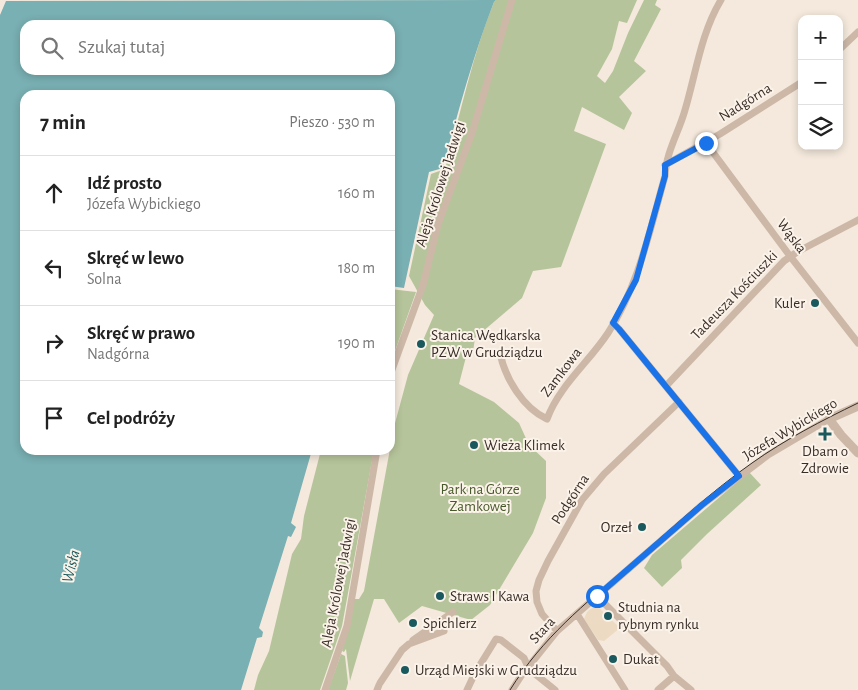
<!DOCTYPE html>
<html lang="pl">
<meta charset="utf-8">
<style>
:root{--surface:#fff;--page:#f2f2f2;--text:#222;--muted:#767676;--line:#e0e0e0}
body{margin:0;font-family:"Alegreya Sans",sans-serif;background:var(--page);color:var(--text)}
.controls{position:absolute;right:15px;top:15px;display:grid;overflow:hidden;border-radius:10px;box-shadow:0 2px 8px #0003}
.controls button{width:45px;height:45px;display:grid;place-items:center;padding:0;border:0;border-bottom:1px solid var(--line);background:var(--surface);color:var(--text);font:25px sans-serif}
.stop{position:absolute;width:15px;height:15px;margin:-11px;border:4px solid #1a73e8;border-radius:50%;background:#fff}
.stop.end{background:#1a73e8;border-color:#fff;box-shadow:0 1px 5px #0008}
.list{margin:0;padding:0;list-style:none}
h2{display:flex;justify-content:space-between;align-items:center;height:65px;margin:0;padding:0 20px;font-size:21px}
h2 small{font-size:16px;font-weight:400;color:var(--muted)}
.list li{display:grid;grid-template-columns:32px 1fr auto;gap:15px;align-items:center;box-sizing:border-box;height:75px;padding:0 20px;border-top:1px solid var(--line)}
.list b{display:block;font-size:19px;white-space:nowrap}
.list p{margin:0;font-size:16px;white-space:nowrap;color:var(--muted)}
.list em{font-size:16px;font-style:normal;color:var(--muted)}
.icon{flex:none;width:28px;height:28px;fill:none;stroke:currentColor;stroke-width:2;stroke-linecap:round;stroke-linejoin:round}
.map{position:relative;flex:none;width:858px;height:690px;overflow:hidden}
.search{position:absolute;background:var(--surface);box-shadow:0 2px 8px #0003;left:20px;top:20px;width:375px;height:55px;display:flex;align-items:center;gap:12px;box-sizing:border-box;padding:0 18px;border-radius:15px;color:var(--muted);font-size:19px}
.panel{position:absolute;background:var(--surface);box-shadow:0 2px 8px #0003;left:20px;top:90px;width:375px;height:365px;border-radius:15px}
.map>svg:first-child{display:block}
.green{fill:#b6c49b}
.plaza{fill:#eddac2}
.water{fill:#79b0b3;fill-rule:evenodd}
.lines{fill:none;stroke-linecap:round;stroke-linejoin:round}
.minor{stroke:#cdb8a7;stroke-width:7}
.tertiary{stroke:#cdb8a7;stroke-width:9}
.tram{stroke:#392d28;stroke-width:1}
.route{stroke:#1a73e8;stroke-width:6}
.poi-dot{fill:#1a595d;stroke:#fbf3e9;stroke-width:2}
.labels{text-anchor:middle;stroke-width:4;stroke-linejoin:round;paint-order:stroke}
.street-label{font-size:15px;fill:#392d28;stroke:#fbf3e9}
.poi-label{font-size:15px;fill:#392d28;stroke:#fbf3e9;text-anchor:start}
.park-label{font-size:15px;fill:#47592a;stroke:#fbf3e9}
.water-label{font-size:16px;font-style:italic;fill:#1a595d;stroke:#fbf3e9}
</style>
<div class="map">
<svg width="858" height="690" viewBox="0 0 858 690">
<rect width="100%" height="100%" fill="#f4e9dc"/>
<path class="green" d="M 496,0 L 637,0 L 627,23 L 619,21 L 612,49 L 597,76 L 605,83 L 613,71 L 628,33 L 644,0 L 657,0 L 655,5 L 661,9 L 634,61 L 646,71 L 619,97 L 632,113 L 624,130 L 582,107 L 574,131 L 606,144 L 561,267 L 533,271 L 522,298 L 475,338 L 473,352 L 467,353 L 459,384 L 494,402 L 519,423 L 529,445 L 546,461 L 546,498 L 533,533 L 490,605 L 471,620 L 422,606 L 399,623 L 384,599 L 374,599 L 350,681 L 346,649 L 344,652 L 342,651 L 354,599 L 359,599 L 364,591 L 394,427 L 408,375 L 434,315 L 425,305 L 409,276 L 431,174 L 445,169 C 461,112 472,56 494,2 Z
M 390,289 L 416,292 L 390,365 Z
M 321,450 L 374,450 L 342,626 L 320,690 L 254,690 L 258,675 L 269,651 L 292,554 L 301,539 L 304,516 Z
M 749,472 L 761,485 L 707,534 L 681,560 L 682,568 L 662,587 L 644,568 L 652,555 Z
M 341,654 L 345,656 L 348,683 L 346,690 L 328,690 Z"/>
<path class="plaza" d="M 596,605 L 620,628 L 604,641 L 598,640 L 584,619 L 587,612 Z"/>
<path class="water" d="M 496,0 L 494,2 C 473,56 458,112 443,168 L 429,172 L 404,288 L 390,286 L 390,95 L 25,95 L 25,450 L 312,450 L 291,523 L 296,527 L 291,537 L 288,536 L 259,628 L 263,632 L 262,637 L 257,638 L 241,690 L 0,690 L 0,15 L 6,1 ZM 25,25 L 390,25 L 390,70 L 25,70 Z"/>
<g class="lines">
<path class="minor" d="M 839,50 L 858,32
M 706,143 L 790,256 L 858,343
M 665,165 L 720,134 L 802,82
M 613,323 L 619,329 L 739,476
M 500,353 C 505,378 523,408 547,419 C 559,386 589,362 608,333 C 639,285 650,229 665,176 C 666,152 679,132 685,110 C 696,73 701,33 721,0
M 390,375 L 423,285 L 438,224 L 472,133 L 512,0
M 666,386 L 784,261 L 797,252 L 858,220
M 597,596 L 667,666 L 674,676 L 691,690
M 577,614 L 625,690
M 557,631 L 542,614 L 537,602 L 536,591 L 539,580 L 548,561 L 582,500 L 604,474 L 679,402
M 413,640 L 453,612
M 380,683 L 402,650 L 409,644 L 444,631
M 325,690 L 347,626 L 377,450
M 377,690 L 379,685
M 467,690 L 475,673 L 496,639 L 501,640 L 524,658 L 529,669 L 555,690
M 512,690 L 521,676 L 557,631 L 702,505 L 768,455 L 829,419
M 658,690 L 674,676"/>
<path class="tertiary" d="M 858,406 L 829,419 L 841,435 L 858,453"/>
<path class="tram" d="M 510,690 C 543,637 584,605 630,565 C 670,530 709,493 752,463 C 786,439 821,421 858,403"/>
</g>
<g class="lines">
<path class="route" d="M 597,596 L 702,505 L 739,476 L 619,329 L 613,323 L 636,280 L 665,176 L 665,165 L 706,143"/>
</g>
<g class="poi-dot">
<circle cx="815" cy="303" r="5"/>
<circle cx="421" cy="344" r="5"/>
<path d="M822.5 426.5h5v5h5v5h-5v5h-5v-5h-5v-5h5z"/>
<circle cx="474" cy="445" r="5"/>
<circle cx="642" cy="527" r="5"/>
<circle cx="440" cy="596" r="5"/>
<circle cx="608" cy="616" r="5"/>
<circle cx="413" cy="623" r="5"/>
<circle cx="613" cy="659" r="5"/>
<circle cx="405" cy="670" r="5"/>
</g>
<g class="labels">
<g class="street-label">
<text transform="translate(745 102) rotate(-32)" y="5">Nadgórna</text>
<text transform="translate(440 184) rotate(-72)" y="5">Aleja Królowej Jadwigi</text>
<text transform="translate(792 236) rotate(53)" y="5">Wąska</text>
<text transform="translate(734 295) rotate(-46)" y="5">Tadeusza Kościuszki</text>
<text transform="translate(561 372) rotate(-53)" y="5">Zamkowa</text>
<text transform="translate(790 429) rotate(-31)" y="5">Józefa Wybickiego</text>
<text transform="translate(570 499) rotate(-57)" y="5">Podgórna</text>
<text transform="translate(338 583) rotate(-79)" y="5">Aleja Królowej Jadwigi</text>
<text transform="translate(542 630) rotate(-48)" y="5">Stara</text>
</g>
<g class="poi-label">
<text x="805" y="308" text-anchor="end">Kuler</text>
<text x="431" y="340">Stanica Wędkarska<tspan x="431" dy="17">PZW w Grudziądzu</tspan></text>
<text x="484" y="450">Wieża Klimek</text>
<text x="825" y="456" text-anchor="middle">Dbam o<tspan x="825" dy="17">Zdrowie</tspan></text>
<text x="632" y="532" text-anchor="end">Orzeł</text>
<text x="450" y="601">Straws I Kawa</text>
<text x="618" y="612">Studnia na<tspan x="618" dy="17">rybnym rynku</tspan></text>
<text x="423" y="628">Spichlerz</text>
<text x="623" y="664">Dukat</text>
<text x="415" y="675">Urząd Miejski w Grudziądzu</text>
</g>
<g class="park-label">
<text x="480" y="494">Park na Górze<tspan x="480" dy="17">Zamkowej</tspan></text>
</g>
<g class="water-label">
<text transform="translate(70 566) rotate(-76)" y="6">Wisła</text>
</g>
</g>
</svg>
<div class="controls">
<button>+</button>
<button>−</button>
<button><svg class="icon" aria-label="layers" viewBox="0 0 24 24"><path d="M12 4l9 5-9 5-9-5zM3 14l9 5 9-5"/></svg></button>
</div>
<div class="stop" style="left:597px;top:596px"></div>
<div class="stop end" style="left:706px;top:143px"></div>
<div class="search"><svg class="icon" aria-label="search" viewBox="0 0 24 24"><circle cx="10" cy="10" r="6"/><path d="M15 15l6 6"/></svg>Szukaj tutaj</div>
<section class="panel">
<h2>7 min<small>Pieszo · 530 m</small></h2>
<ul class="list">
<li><svg class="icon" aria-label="ahead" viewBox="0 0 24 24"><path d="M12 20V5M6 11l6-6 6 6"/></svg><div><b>Idź prosto</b><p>Józefa Wybickiego</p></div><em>160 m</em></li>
<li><svg class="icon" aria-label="left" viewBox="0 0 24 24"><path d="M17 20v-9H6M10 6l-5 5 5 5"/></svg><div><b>Skręć w lewo</b><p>Solna</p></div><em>180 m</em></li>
<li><svg class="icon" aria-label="right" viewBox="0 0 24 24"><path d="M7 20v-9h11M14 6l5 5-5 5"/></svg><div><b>Skręć w prawo</b><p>Nadgórna</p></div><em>190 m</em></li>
<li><svg class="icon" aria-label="arrive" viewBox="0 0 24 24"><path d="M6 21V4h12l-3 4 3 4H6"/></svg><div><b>Cel podróży</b></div></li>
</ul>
</section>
</div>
